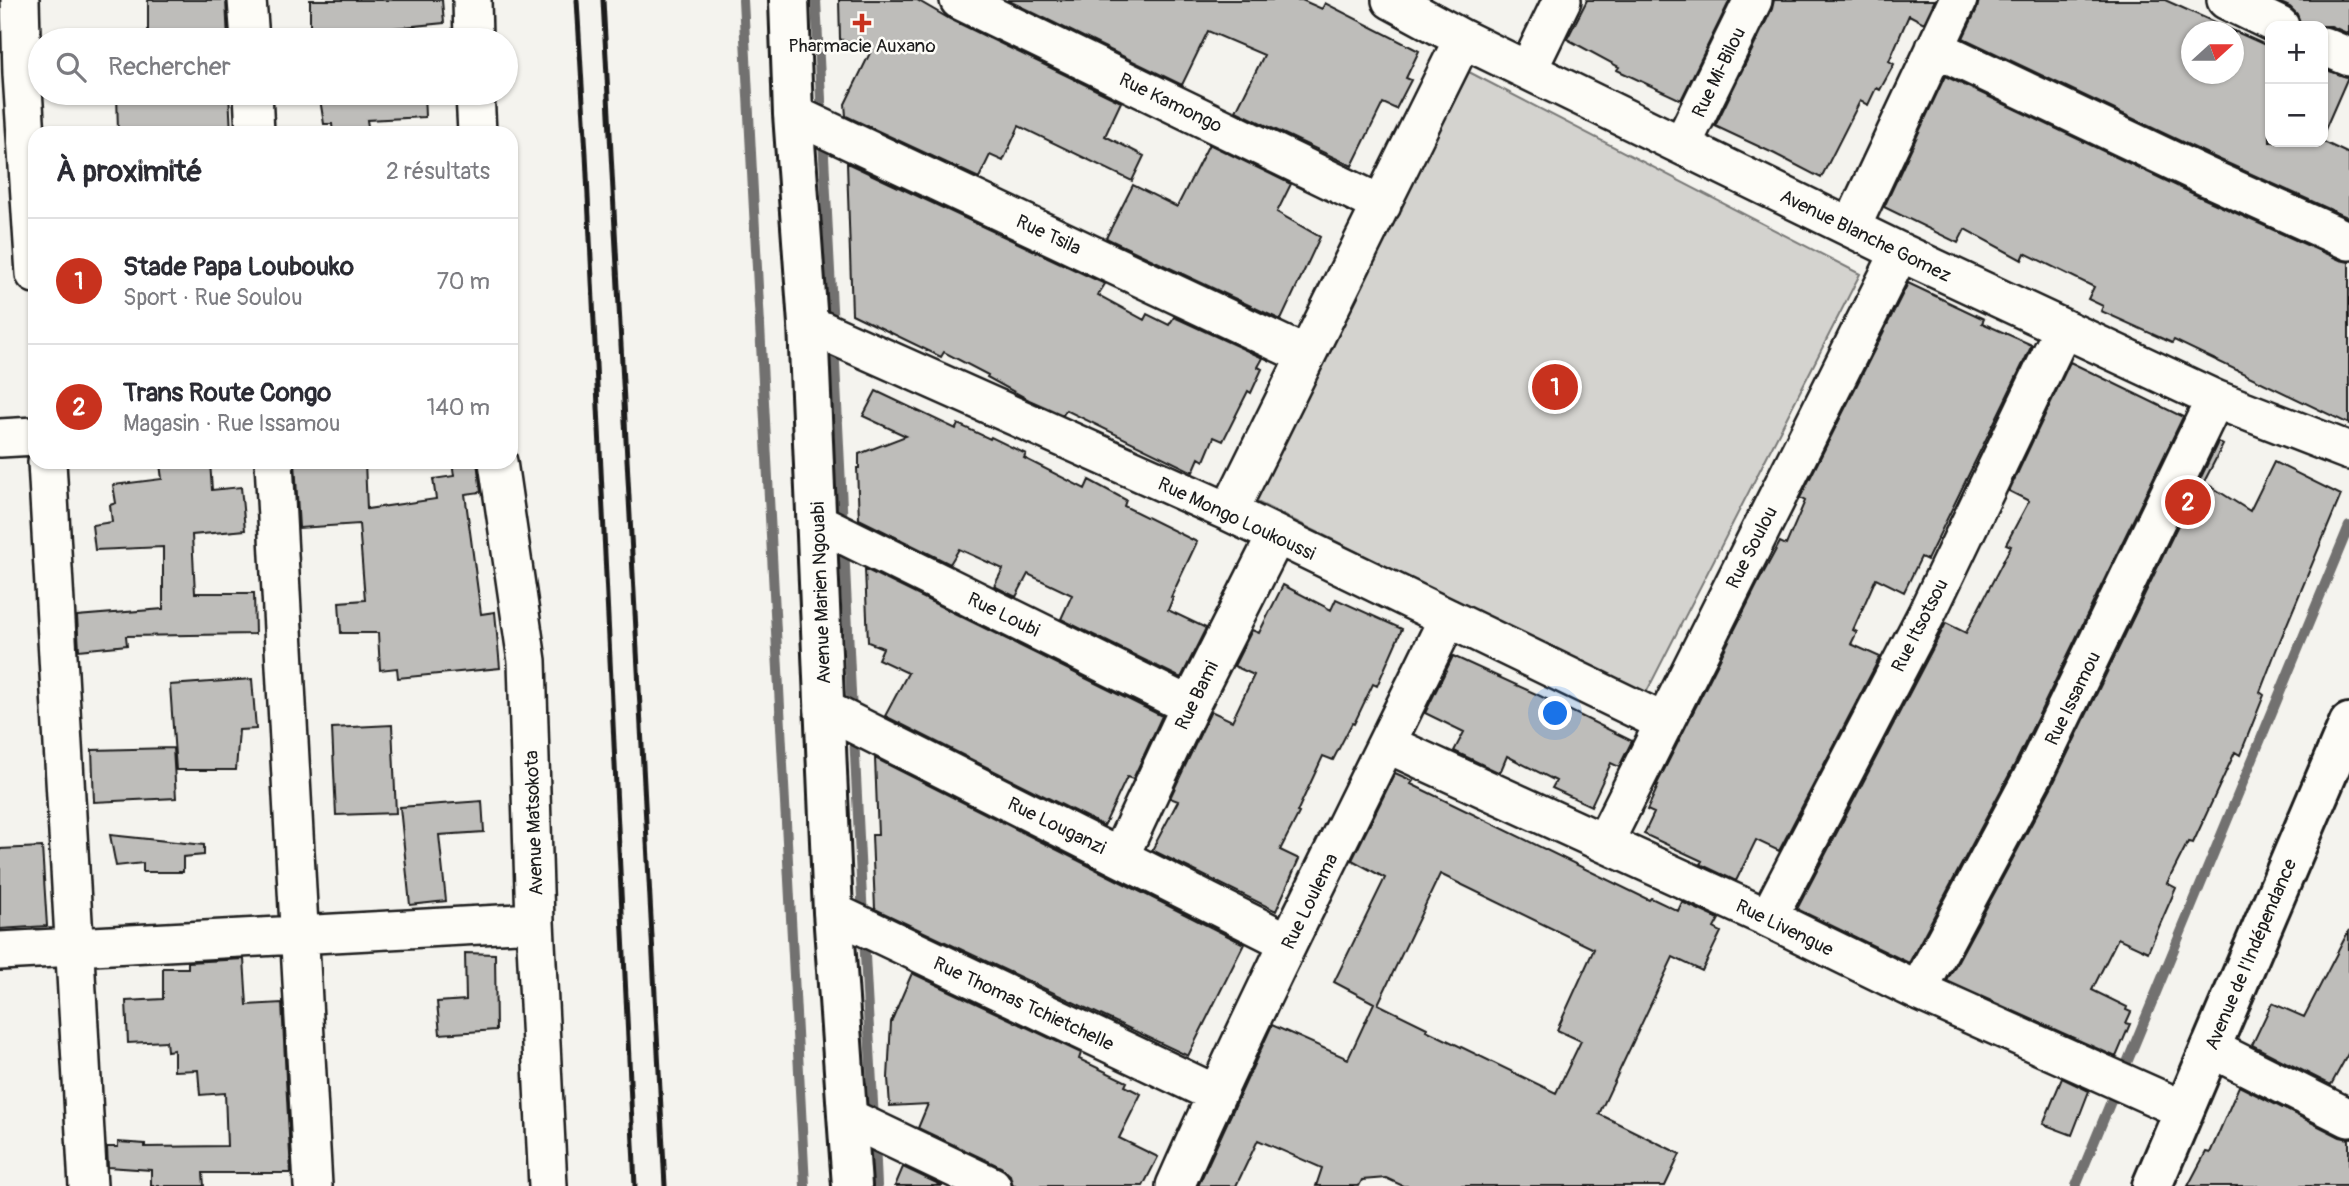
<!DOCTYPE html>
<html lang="fr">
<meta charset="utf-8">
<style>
:root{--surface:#fff;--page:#f2f2f3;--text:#2b2b33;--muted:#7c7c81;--line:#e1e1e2;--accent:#c8321e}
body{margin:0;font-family:Pangolin,sans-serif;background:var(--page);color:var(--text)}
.controls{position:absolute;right:21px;top:21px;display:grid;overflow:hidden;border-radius:14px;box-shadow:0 2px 5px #0004}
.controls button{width:63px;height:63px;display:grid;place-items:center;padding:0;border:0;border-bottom:2px solid var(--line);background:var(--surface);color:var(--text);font:35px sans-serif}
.compass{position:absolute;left:2181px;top:21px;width:63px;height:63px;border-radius:50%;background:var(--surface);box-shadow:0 2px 5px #0004;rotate:69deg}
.you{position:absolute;left:1556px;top:714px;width:24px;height:24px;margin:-18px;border:5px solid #fff;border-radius:50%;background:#1a73e8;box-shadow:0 0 0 10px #1a73e833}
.badge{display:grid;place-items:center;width:46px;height:46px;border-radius:50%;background:var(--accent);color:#fff;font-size:23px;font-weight:700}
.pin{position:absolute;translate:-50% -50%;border:4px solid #fff;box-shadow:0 2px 7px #0006}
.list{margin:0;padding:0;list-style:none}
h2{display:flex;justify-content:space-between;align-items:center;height:91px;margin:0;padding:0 28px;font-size:30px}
h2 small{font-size:23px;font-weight:400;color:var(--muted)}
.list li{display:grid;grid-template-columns:46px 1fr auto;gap:21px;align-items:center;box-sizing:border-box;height:126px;padding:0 28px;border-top:2px solid var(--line)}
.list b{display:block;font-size:26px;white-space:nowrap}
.list p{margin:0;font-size:23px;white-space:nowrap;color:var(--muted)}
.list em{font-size:23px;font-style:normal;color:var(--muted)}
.icon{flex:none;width:38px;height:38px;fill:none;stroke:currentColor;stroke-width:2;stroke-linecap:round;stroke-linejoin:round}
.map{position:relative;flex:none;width:2349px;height:1186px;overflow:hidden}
.search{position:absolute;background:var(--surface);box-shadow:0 2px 5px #0004;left:28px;top:28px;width:490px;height:77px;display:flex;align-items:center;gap:18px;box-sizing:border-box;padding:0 24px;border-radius:38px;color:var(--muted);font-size:26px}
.panel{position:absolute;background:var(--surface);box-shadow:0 2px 5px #0004;left:28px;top:126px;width:490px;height:343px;border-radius:21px}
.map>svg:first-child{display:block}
.green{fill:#d4d3cf;stroke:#787876;stroke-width:2}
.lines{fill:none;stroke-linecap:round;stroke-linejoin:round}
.stream{stroke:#72716f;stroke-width:10}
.building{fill:#bebdba;stroke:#1c1c1c;stroke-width:2;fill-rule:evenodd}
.street-casing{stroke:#1c1c1c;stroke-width:42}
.secondary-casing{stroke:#1c1c1c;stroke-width:44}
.street{stroke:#fdfcf7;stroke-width:37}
.secondary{stroke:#fdfcf7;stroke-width:38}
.rail{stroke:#1c1c1c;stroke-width:5}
.poi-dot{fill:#c8321e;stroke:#fdfcf7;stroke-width:2.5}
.labels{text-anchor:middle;stroke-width:5;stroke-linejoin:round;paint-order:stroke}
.poi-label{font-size:19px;fill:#1c1c1c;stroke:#fdfcf7}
.street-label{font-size:19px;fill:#1c1c1c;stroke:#fdfcf7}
</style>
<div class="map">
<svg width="2349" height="1186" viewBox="0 0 2349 1186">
<rect width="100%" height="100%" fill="#f4f3ee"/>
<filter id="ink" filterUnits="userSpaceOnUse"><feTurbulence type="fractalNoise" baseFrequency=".0143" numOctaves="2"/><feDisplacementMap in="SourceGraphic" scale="14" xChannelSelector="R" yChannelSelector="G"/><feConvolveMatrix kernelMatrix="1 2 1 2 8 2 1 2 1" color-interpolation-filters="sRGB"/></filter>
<g filter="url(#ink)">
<path class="green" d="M 1469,72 L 1860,274 L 1645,695 L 1251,499 Z"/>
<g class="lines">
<path class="stream" d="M 743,0 L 805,1186
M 816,0 L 822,118
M 823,137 L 833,328
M 834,343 L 843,527
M 844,546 L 852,713
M 854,735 L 863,919
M 864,937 L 874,1121
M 875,1140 L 877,1186
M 2076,1186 L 2349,526"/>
</g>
<path class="building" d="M 148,0 L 226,0 L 228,40 L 148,40 Z
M 310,0 L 442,0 L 444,23 L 363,31 L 364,40 L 320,40 L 319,30 L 310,32 Z
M 839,0 L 917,0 L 950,19 L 1121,102 L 1105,136 L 1144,156 L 1132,181 L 1019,126 L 1003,161 L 990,155 L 979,178 L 846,116 L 845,104 L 870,53 L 840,39 Z
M 1007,0 L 1302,0 L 1322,9 L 1325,3 L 1419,51 L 1406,78 L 1411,80 L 1396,109 L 1383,103 L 1352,166 L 1236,111 L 1264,55 L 1208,31 L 1182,85 Z
M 1587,0 L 1730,0 L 1681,100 L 1617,70 L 1619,67 L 1567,39 Z
M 1774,0 L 1935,0 L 1924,23 L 1909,15 L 1889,61 L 1894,64 L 1880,90 L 1876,88 L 1868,105 L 1860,101 L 1821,178 L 1775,154 L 1715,126 L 1772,9 Z
M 1979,0 L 2165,0 L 2270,47 L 2270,142 L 2324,142 L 2349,154 L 2349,218 L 2216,158 L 1963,38 L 1977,9 ZM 2192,32 L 2234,32 L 2234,74 L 2192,74 Z
M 2274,0 L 2349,0 L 2349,34 L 2331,26 L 2309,26 L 2300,22 L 2297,14 L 2290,7 Z
M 2323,69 L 2348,77 L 2323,134 Z
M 1945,76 L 2198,196 L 2340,260 L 2349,262 L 2349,424 L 2174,340 L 2172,343 L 2101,311 L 2103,306 L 2088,299 L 2094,287 L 2025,253 L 2022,260 L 1965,229 L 1958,243 L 1884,207 Z
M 117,93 L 229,93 L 231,133 L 118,133 Z
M 319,93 L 424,93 L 425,117 L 367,120 L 369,133 L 333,133 L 332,124 L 324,124 Z
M 1209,144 L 1291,184 L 1277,212 L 1320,237 L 1281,320 L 1106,238 L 1133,185 L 1177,207 Z
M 847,163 L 1105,284 L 1098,295 L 1144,320 L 1147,314 L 1169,325 L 1174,317 L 1263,358 L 1258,367 L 1262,369 L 1251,393 L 1248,391 L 1223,441 L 1214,437 L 1204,461 L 1199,458 L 1193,472 L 1066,410 L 1063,415 L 1029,400 L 987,377 L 988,375 L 944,352 L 941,357 L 852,314 Z
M 1908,283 L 1984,319 L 1982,323 L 2032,345 L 1927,560 L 1921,557 L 1904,592 L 1876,578 L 1853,630 L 1857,632 L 1851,644 L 1880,657 L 1779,851 L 1756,840 L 1736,881 L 1700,864 L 1702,861 L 1644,834 L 1654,813 L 1647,810 L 1658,786 L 1656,786 L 1758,583 L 1780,542 L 1786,545 L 1805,501 L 1800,498 Z
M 2070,362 L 2183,417 L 2016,762 L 1909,963 L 1797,909 L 1946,623 L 1966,633 L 2011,546 L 2006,544 L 2029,501 L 2009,491 Z
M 876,391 L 956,429 L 958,424 L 990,439 L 991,437 L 1026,454 L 1024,458 L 1085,489 L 1089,480 L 1126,500 L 1124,506 L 1197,542 L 1171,597 L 1173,598 L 1168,610 L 1206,628 L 1181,678 L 1061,619 L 1072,595 L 1028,574 L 1016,597 L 994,586 L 1003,569 L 959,549 L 950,564 L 859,519 L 857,468 L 859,468 L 859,454 L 906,436 L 863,416 Z
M 2218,442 L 2223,445 L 2204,482 L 2250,511 L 2274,462 L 2341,495 L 2277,648 L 2260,692 L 2264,695 L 2240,755 L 2235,752 L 2193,843 L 2188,842 L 2167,883 L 2176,888 L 2148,952 L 2118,938 L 2092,990 L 2127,1007 L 2126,1010 L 2131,1012 L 2126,1023 L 2130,1024 L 2116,1057 L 1947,981 L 2054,782 Z
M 179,462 L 210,462 L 212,490 L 241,487 L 245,530 L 192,535 L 195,593 L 254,593 L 255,634 L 126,636 L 127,645 L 79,650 L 77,616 L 163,609 L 163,547 L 95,550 L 92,525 L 112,522 L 110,505 L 116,503 L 113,485 L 162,479 L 160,464 Z
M 295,462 L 365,462 L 367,509 L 436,499 L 433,479 L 454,476 L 452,462 L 477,462 L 481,492 L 465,494 L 481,614 L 495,612 L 500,668 L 398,678 L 397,668 L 380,670 L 378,633 L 341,633 L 339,602 L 365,600 L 359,524 L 299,528 Z
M 865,569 L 1162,716 L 1133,779 L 1127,777 L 1104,826 L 885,716 L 908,673 L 878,659 L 883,648 L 868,642 Z
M 1283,585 L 1331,610 L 1336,599 L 1402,629 L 1377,686 L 1373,684 L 1354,724 L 1352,723 L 1333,760 L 1323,756 L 1297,812 L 1299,813 L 1280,850 L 1299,859 L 1276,911 L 1152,850 L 1178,801 L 1170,798 L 1211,711 L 1232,721 L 1254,675 L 1234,666 L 1252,630 L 1259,633 Z
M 1453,656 L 1536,694 L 1632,741 L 1619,767 L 1611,763 L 1591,806 L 1552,788 L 1556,781 L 1507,756 L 1500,773 L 1454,751 L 1464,732 L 1425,713 Z
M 252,679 L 256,729 L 239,730 L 236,770 L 176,770 L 170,685 Z
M 392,725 L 396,813 L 336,815 L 332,728 Z
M 173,748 L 176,798 L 94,802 L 92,750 Z
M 875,758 L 1244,944 L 1188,1056 L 875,909 L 872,835 L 878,835 Z
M 1395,773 L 1413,781 L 1411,784 L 1649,900 L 1651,898 L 1678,911 L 1682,902 L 1719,919 L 1714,928 L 1721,932 L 1702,971 L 1673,957 L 1599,1114 L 1680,1154 L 1665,1186 L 1403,1186 L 1386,1178 L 1362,1180 L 1359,1186 L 1316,1186 L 1322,1168 L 1258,1140 L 1236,1186 L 1198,1186 L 1272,1025 L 1348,1059 L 1374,1003 L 1334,982 L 1385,878 L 1352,860 ZM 1440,874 L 1594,949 L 1557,1030 L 1581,1041 L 1556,1093 L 1426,1030 L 1427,1028 L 1378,1004 Z
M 482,801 L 484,832 L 439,835 L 446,901 L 410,905 L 400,807 Z
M 110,835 L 204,845 L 204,855 L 183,857 L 183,872 L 143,872 L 143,863 L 116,866 Z
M 42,847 L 47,926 L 0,929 L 0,849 Z
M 2349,930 L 2349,1052 L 2331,1085 L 2252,1045 L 2272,1003 L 2304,1017 Z
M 465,953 L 495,954 L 496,1030 L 440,1034 L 437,1002 L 466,1000 Z
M 244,959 L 247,1005 L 282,1003 L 291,1173 L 203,1173 L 204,1186 L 151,1186 L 151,1170 L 108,1167 L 107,1147 L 118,1147 L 118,1142 L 145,1144 L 145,1147 L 227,1146 L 225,1093 L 200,1095 L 198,1070 L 174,1071 L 174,1050 L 167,1051 L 166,1041 L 128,1043 L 126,1001 L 163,999 L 163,968 L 188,968 L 188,962 Z
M 912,973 L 1081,1053 L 1079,1059 L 1127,1082 L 1125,1086 L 1141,1094 L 1119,1138 L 1158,1157 L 1143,1186 L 1013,1186 L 1010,1175 L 1001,1167 L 918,1128 L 928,1104 L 890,1106 L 888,1078 L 891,1022 Z
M 2062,1078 L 2089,1091 L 2072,1135 L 2043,1124 Z
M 2239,1086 L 2340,1137 L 2349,1139 L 2349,1186 L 2188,1186 L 2206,1152 L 2210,1153 Z
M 903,1167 L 943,1186 L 895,1186 Z"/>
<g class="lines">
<defs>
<path id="street" d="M 20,0 L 22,74 L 35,274
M 247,0 L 250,40
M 472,0 L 473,40
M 959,0 L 1382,205
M 1391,0 L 1463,39 L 1900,252 L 2215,399 L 2349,451
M 2226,0 L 2280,26
M 2323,46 L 2349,57
M 1935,48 L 2207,177 L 2349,241
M 1528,70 L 1562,0
M 253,93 L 255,133
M 475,93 L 477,133
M 793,114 L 1305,355
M 1682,145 L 1753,0
M 1851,228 L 1958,0
M 808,324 L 1229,512 L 1663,722
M 0,438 L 35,436
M 47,462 L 88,1186
M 274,462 L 313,1186
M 498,462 L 527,661 L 535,922 L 548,1186
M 1229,512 L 1463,39
M 817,522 L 1190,706
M 824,709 L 1288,942
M 1387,744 L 1768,918 L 1918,991 L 2184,1110
M 1604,843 L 1900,252
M 1120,856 L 1190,706 L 1276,536
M 833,912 L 1216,1094
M 1768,918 L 1926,615 L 2063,329
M 0,951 L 535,922
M 1918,991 L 2035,772 L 2215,399
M 2210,1048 L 2349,1118
M 847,1117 L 992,1186
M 1175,1186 C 1260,994 1356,807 1448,618"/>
<path id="secondary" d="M 789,0 L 793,114 L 808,324 L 833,912 L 852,1186
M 2152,1186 L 2349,723"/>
</defs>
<use href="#street" class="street-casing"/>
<use href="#secondary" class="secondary-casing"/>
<use href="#street" class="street"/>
<use href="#secondary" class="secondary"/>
<path class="rail" d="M 577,0 L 586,154 L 635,1186
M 603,0 L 665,1186"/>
</g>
</g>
<path class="poi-dot" d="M858.5 12.5h7v7h7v7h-7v7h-7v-7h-7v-7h7z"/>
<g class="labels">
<g class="poi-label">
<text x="862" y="52">Pharmacie Auxano</text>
</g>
<g class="street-label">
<text transform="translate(1718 72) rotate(-64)" y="7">Rue Mi-Bilou</text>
<text transform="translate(1171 102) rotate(26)" y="7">Rue Kamongo</text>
<text transform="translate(1049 234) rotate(25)" y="7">Rue Tsila</text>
<text transform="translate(1866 235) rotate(26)" y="7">Avenue Blanche Gomez</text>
<text transform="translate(1237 518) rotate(25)" y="7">Rue Mongo Loukoussi</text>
<text transform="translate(1751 547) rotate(-63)" y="7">Rue Soulou</text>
<text transform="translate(820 593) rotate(-92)" y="7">Avenue Marien Ngouabi</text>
<text transform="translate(1004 614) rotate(26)" y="7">Rue Loubi</text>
<text transform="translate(1919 625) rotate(-63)" y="7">Rue Itsotsou</text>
<text transform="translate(1196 695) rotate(-64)" y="7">Rue Bami</text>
<text transform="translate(2072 698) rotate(-64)" y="7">Rue Issamou</text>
<text transform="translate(533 823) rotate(-92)" y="7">Avenue Matsokota</text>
<text transform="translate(1057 825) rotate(26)" y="7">Rue Louganzi</text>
<text transform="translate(1309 901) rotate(-64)" y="7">Rue Loulema</text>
<text transform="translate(1785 927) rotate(26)" y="7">Rue Livengue</text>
<text transform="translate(2250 954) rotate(-67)" y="7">Avenue de l'Indépendance</text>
<text transform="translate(1024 1003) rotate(25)" y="7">Rue Thomas Tchietchelle</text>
</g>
</g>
</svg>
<div class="controls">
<button>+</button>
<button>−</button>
</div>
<svg class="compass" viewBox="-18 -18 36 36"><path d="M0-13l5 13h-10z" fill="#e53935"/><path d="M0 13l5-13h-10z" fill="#7c7c81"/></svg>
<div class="you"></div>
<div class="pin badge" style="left:1555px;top:387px">1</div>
<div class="pin badge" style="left:2188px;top:502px">2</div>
<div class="search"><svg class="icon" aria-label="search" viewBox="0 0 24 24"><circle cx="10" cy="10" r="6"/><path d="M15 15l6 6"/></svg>Rechercher</div>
<section class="panel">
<h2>À proximité<small>2 résultats</small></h2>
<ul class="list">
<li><span class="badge">1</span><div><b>Stade Papa Loubouko</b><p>Sport · Rue Soulou</p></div><em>70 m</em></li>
<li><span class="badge">2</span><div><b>Trans Route Congo</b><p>Magasin · Rue Issamou</p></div><em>140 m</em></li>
</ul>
</section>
</div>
